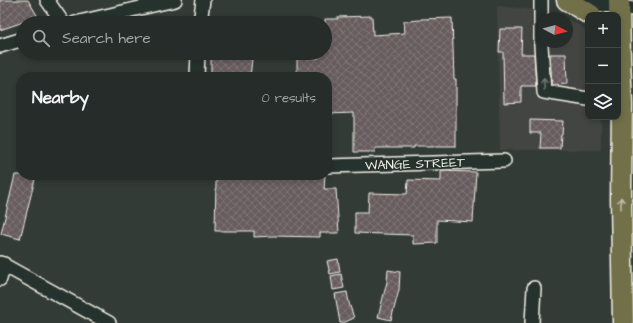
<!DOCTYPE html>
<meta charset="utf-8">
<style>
:root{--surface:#262c29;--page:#2e3431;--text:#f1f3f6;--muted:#a4a7a8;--line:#424846}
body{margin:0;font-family:"Architects Daughter",sans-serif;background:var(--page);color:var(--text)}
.controls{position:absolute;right:12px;top:12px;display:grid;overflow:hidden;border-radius:8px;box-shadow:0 2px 6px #0003}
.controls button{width:36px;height:36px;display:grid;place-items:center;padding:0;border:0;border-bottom:1px solid var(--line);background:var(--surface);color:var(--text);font:20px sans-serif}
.compass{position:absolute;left:537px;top:12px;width:36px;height:36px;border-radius:50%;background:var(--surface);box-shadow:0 2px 6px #0003;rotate:97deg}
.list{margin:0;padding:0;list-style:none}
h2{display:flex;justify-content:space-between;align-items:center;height:52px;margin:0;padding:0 16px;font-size:17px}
h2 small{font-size:13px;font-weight:400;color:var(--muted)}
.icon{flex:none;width:22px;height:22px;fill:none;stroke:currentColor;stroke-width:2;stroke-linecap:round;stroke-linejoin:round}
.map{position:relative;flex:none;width:633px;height:323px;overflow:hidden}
.search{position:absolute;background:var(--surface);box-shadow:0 2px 6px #0003;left:16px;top:16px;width:316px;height:44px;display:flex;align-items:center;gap:10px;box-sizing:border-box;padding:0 14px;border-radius:22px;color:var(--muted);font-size:15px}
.panel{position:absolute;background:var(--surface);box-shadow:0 2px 6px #0003;left:16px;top:72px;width:316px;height:108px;border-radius:16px}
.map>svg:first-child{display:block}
.built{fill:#434543}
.building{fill:url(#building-cross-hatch);stroke:#f4f1e8}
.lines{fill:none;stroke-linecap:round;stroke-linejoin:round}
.minor-casing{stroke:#f4f1e8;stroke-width:16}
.highway-casing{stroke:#f4f1e8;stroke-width:23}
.minor{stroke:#26332d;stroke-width:13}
.highway{stroke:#71704a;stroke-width:20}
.oneway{stroke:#6e766e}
.oneway2{stroke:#c0bda9}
.labels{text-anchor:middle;stroke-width:3;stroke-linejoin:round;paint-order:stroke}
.street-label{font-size:13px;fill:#f4f1e8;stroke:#26332d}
</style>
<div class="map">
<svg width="633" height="323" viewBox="0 0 633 323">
<defs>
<pattern id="building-cross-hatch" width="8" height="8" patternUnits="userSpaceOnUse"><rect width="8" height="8" fill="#675c5f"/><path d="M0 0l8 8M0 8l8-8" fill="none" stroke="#7d7476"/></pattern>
</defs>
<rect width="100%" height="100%" fill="#333b37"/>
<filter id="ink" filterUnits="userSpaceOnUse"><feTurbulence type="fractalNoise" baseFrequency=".025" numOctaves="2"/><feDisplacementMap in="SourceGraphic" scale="8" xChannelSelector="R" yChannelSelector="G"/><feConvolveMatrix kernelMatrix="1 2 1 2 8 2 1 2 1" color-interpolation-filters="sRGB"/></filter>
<g filter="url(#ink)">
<path class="built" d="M 497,6 L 547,11 L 565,18 L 543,18 L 543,42 L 567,42 L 567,19 L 582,27 L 588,34 L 588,117 L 601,117 L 601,150 L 500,150 Z"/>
<path class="building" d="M 0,0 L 28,0 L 38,17 L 0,30 Z
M 372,16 L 373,35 L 405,33 L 404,21 L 421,20 L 421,19 L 452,18 L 454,79 L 456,79 L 456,146 L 414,146 L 414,148 L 375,148 L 375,152 L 354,152 L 354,113 L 327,114 L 327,77 L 297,77 L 297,58 L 319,58 L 319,53 L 325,53 L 325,19 L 338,19 L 337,17 Z
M 500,29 L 522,29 L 521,54 L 534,54 L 536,86 L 521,86 L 521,102 L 504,103 L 503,52 L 499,52 Z
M 211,53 L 231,53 L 231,57 L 252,59 L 250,77 L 211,77 Z
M 550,54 L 566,54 L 567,84 L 552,85 Z
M 530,120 L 563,121 L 562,134 L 561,134 L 560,148 L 540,148 L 541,133 L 530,133 Z
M 441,171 L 476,172 L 473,222 L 437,220 L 437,243 L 413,244 L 413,235 L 355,233 L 355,212 L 368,212 L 369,193 L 407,194 L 408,180 L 441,181 Z
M 15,175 L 36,175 L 20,239 L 1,234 Z
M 222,175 L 325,175 L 324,189 L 336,189 L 339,233 L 320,233 L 320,237 L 273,236 L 254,237 L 254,231 L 215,231 L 216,181 Z
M 338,259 L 340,272 L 330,274 L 327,261 Z
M 388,270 L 400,272 L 399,290 L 391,320 L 378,317 L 387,282 Z
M 341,274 L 344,288 L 333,290 L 331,276 Z
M 347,292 L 349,303 L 354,318 L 343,323 L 340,323 L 335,294 Z"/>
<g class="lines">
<defs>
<path id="minor" d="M 47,0 L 63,23
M 541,0 L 541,45 L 544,92 L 588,99
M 575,1 L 633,9
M 75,23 L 175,0
M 200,23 L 203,0
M 0,46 L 23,39
M 197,77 L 198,53
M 327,166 L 504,161
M 0,263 L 109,323
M 0,279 L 4,264
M 532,323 L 534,288"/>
<path id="highway" d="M 567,0 L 591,15
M 619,0 L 620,58 L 622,105 L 621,199 L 623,323"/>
</defs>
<use href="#minor" class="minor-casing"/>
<use href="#highway" class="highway-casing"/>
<use href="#minor" class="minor"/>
<use href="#highway" class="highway"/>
</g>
<defs><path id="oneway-shaft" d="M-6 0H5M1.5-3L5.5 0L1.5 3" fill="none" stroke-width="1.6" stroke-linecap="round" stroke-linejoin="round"/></defs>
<use class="oneway" href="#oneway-shaft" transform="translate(544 84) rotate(-93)"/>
<use class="oneway2" href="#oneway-shaft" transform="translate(621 203) rotate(-90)"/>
</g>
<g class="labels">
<g class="street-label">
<text transform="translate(415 163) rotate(-2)" y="5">WANGE STREET</text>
</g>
</g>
</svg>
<div class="controls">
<button>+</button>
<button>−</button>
<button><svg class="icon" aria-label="layers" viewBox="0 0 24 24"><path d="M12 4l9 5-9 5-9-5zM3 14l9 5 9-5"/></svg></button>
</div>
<svg class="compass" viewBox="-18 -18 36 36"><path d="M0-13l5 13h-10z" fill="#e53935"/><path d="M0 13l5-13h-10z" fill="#a4a7a8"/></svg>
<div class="search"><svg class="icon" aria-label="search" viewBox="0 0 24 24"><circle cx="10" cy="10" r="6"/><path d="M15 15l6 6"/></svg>Search here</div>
<section class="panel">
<h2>Nearby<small>0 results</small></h2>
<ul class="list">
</ul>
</section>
</div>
